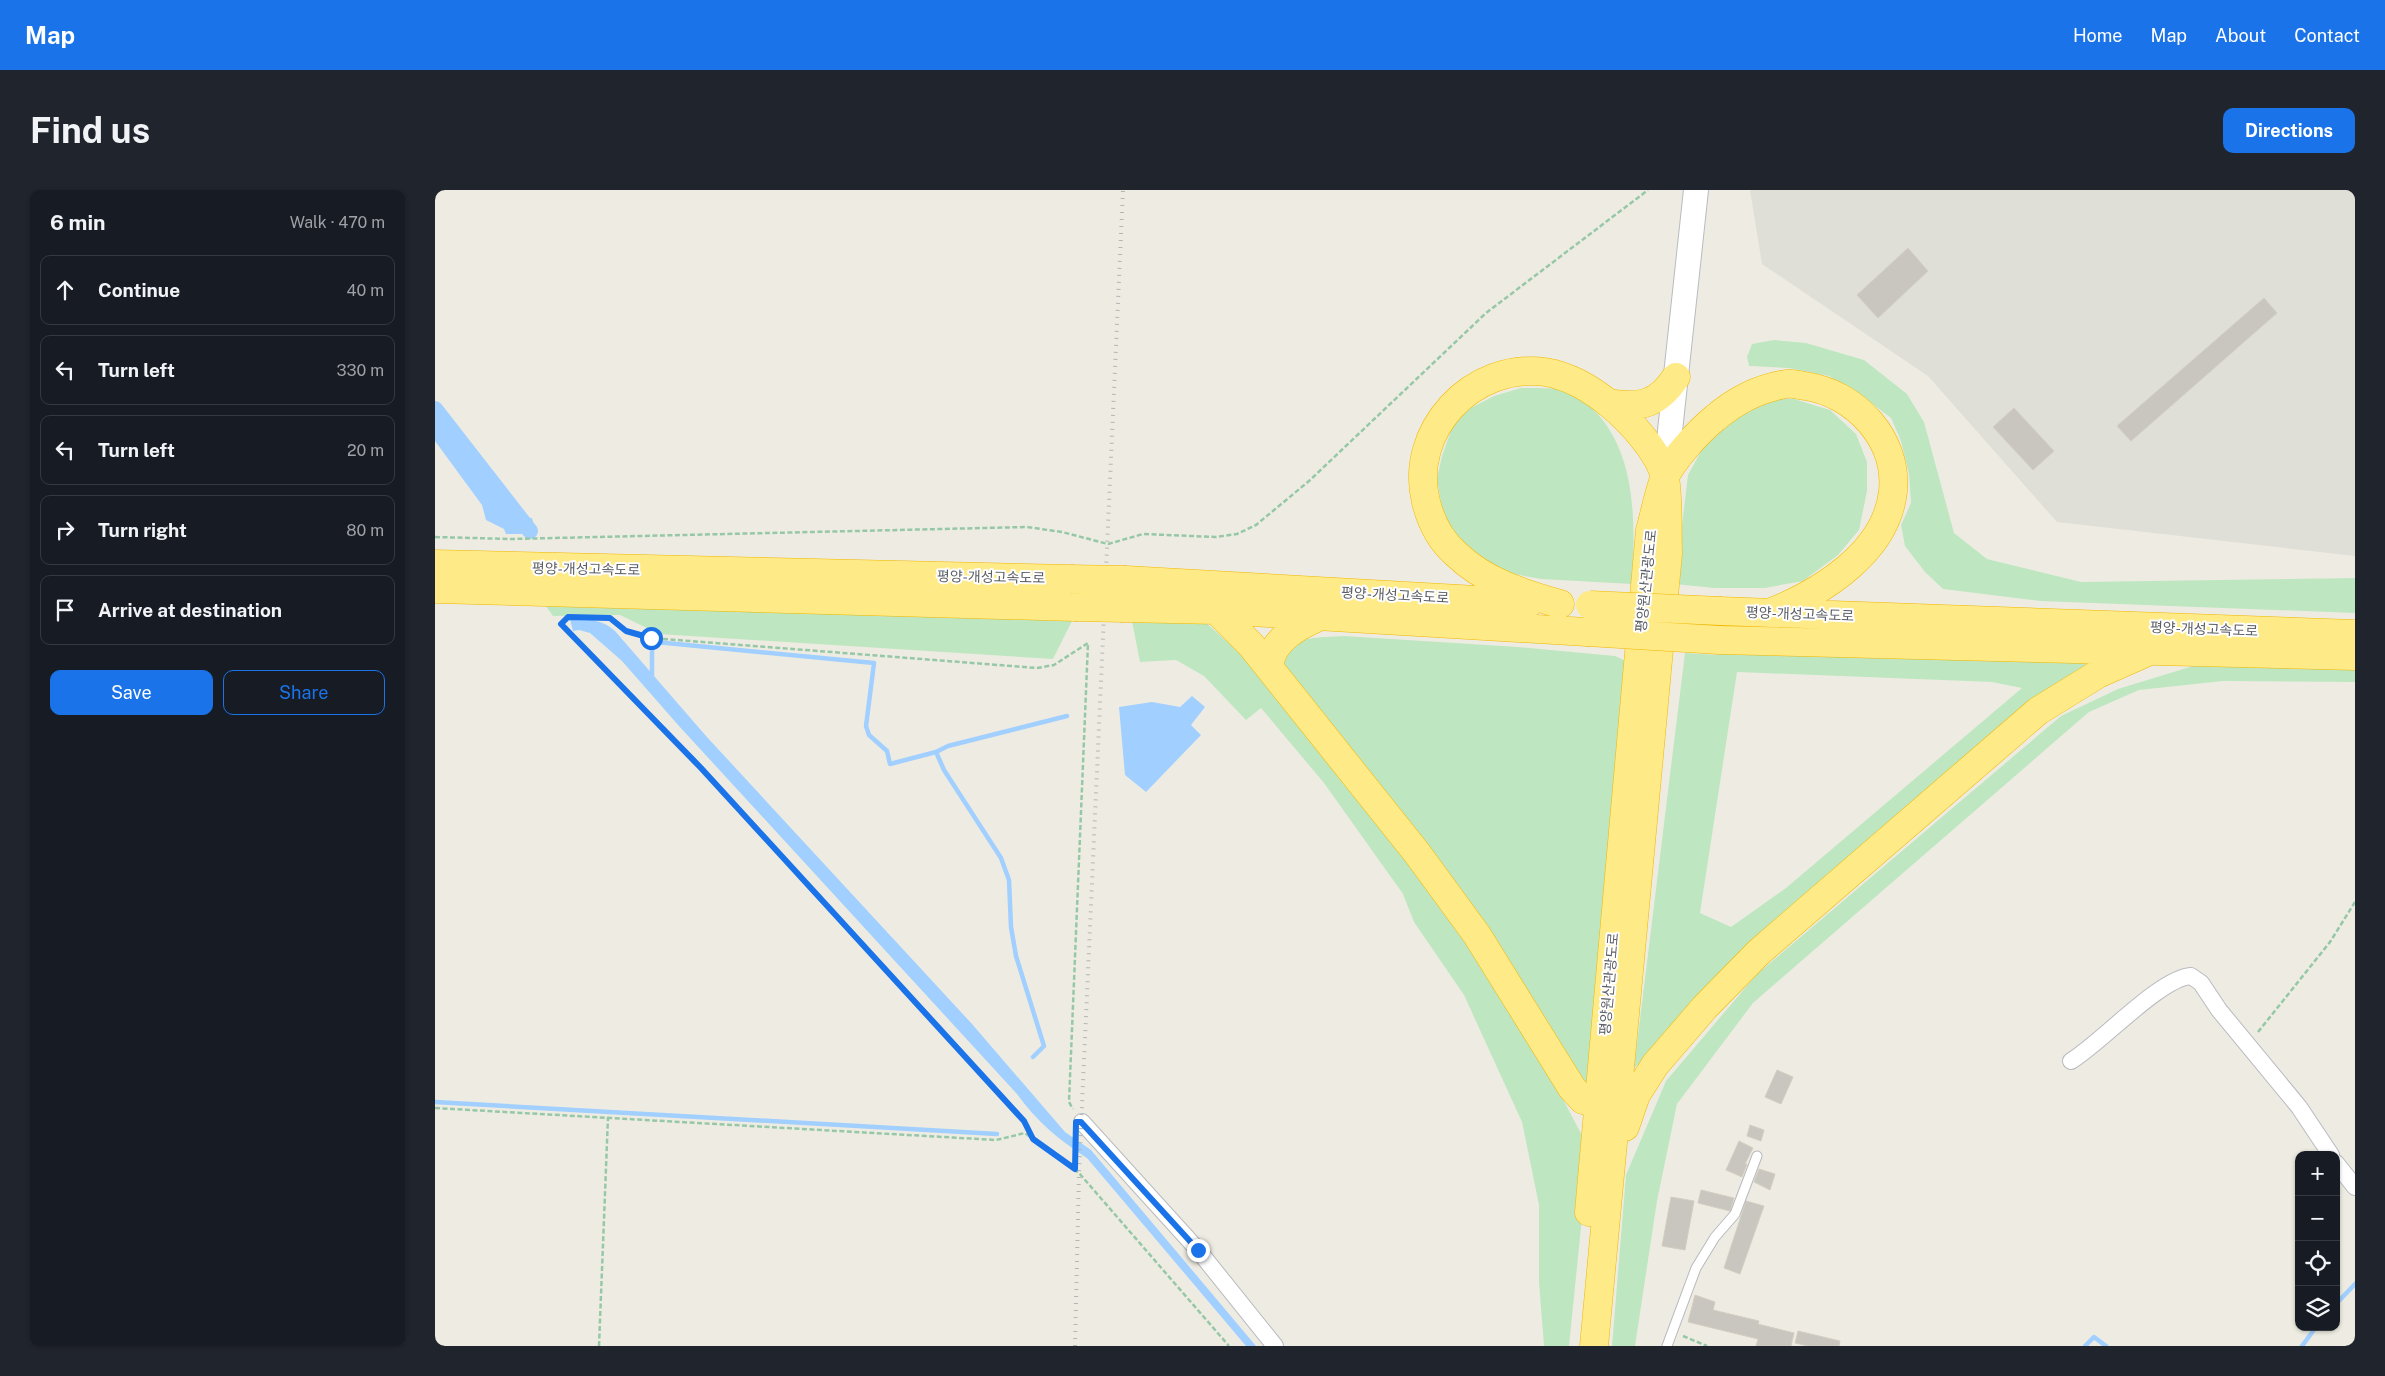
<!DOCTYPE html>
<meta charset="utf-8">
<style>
:root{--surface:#171b24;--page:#20242c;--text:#f1f3f6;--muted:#9ea1a6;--line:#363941;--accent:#1a73e8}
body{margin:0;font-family:"Public Sans","Noto Sans KR",sans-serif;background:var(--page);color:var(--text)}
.controls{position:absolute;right:15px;bottom:15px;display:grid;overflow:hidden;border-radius:10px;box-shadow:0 1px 4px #0004}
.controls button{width:45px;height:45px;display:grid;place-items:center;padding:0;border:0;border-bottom:1px solid var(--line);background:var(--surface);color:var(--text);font:25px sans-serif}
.stop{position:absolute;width:15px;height:15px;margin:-11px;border:4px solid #1a73e8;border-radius:50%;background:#fff}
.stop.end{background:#1a73e8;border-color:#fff;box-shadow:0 1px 5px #0008}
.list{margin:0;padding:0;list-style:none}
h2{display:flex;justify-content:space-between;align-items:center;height:65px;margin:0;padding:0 20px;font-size:21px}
h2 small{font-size:16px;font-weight:400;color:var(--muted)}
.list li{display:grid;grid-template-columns:32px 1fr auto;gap:15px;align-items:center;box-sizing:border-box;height:70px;margin:0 10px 10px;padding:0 10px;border:1px solid var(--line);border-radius:10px}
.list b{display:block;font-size:19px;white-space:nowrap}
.list em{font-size:16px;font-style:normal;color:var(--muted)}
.actions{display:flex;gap:10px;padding:15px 20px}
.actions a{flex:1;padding:11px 0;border:1px solid var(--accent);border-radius:10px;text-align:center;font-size:18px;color:var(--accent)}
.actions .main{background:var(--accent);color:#fff}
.icon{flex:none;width:28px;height:28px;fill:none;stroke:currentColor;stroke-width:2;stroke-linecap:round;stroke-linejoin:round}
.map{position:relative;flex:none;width:1920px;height:1156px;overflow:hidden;border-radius:10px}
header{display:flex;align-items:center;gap:30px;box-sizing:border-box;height:70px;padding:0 25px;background:var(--accent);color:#fff}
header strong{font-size:24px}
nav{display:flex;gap:28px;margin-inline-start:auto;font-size:18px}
.intro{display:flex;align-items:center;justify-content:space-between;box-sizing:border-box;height:120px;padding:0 30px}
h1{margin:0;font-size:35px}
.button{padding:12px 22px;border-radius:10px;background:var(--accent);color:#fff;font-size:18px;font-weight:700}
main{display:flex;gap:30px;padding:0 30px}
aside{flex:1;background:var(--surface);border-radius:10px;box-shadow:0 1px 4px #0004}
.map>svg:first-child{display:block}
.industrial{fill:#dfded7}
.green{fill:#bee7c1;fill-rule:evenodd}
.water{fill:#a1cfff}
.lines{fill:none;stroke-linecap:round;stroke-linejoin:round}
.stream{stroke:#a1cfff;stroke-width:4.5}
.canal{stroke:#a1cfff;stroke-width:16}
.building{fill:#c9c6bf;stroke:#d3cec0}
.lane-casing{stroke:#b8babf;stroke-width:11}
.street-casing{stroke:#b8babf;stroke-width:18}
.secondary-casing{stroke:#b8bbc1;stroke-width:26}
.highway-casing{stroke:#f0b700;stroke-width:29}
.path{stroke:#96c8a8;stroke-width:2.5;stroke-dasharray:5 2.5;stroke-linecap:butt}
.lane{stroke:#fff;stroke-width:9}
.street{stroke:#fff;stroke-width:16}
.secondary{stroke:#fff;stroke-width:24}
.highway{stroke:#ffea88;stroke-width:28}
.rail{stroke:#b4b5b5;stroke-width:4;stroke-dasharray:1 6;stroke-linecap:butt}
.highway-bridge-casing{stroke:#f0b700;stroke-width:29;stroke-linecap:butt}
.highway-bridge{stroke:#ffea88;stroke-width:28}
.route{stroke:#1a73e8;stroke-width:6}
.labels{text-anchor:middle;stroke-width:4;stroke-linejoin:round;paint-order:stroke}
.street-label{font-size:14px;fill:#5b5e64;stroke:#fff}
</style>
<header>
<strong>Map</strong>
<nav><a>Home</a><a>Map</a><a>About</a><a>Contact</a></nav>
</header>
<div class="intro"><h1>Find us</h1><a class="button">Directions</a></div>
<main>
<aside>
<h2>6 min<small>Walk · 470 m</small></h2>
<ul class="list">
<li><svg class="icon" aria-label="ahead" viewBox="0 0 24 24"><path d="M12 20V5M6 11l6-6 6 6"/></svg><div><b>Continue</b></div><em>40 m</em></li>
<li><svg class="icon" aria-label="left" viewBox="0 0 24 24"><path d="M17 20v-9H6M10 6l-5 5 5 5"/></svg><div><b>Turn left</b></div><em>330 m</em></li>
<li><svg class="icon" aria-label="left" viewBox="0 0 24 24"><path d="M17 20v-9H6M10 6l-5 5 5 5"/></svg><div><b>Turn left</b></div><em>20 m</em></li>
<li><svg class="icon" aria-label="right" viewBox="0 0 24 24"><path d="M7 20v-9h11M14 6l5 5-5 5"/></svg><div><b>Turn right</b></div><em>80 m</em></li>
<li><svg class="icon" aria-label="arrive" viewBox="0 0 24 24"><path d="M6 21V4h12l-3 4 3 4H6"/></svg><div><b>Arrive at destination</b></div></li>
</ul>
<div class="actions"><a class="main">Save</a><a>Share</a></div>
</aside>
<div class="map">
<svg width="1920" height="1156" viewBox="0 0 1920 1156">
<rect width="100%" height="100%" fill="#eeece2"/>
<path class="industrial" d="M 1315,0 L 1920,0 L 1920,366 L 1622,332 L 1493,186 L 1327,74 Z"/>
<path class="green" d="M 1339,150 L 1371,153 L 1429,170 L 1472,204 L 1489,232 L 1519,343 L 1552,369 L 1646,392 L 1920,388 L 1920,423 L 1605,411 L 1508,399 L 1490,382 L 1470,356 L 1466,335 L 1476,313 L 1474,284 L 1466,251 L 1456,228 L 1427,206 L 1394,186 L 1354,178 L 1314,176 L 1312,167 L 1317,154 Z
M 1086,198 C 1101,198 1129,197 1143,204 C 1148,207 1154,216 1159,220 C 1203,265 1200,336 1197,394 L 1106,389 L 1062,381 L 1029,359 L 1008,325 L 1002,289 L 1007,266 L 1019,232 L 1034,219 L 1059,206 Z
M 1327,208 L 1359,209 L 1395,220 L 1421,244 L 1432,272 L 1432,301 L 1424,340 L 1403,365 L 1368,391 L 1330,398 L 1279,398 L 1240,394 L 1253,285 L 1270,254 L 1297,225 Z
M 110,415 L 637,431 L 618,469 L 224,444 L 185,425 L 118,426 Z
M 768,430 L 823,480 L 1041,760 L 1104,863 L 1154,959 L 1134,1156 L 1109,1156 L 1104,1092 L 1104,1015 L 1087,932 L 1029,805 L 979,732 L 968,704 L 889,593 L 826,518 L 811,530 L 769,486 L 741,470 L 705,472 L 697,431 Z
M 909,446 L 1083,457 L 1180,466 L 1195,473 L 1153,891 L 1147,894 L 848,479 C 849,444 882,448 909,446 Z
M 1284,456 L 1651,473 L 1649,482 L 1199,878 L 1250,463 L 1284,465 ZM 1302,482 L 1557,492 L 1587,498 L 1351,698 L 1296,737 L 1265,723 Z
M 1758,476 L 1920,477 L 1920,492 L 1788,491 L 1704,500 L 1654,522 L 1318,813 L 1242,914 L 1222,1011 L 1200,1156 L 1177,1156 L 1191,985 L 1231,891 L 1322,784 L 1626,526 L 1683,499 Z"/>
<path class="water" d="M 0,221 L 80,328 L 97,328 L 98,332 L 83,334 L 87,344 L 71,344 L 69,339 L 51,330 L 47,315 L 0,251 Z
M 135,429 C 153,429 167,429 180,441 L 271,546 L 537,834 L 630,942 L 656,960 L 821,1156 L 811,1156 L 652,968 C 624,950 602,932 582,904 L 244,536 L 187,471 L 155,443 L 144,440 L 138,441 Z
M 757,506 L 770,517 L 756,535 L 766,545 L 711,602 L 690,585 L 684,517 L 717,512 L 745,517 Z"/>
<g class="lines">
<path class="stream" d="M 217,490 L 217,455 L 221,452 L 439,473 L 431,536 L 434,545 L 452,561 L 455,574 L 501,562 L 513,556 L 632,526
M 501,562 L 509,580 L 566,668 L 574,690 L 576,737 L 581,766 L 609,856 L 598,867
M 0,912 L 562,944
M 1901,1114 L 1920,1094
M 1650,1156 L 1659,1147 L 1671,1156
M 1867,1156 L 1881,1137"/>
<path class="canal" d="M 0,219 L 95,341"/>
</g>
<path class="building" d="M 1473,58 L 1493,81 L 1443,128 L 1422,105 Z
M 1829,108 L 1842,123 L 1696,251 L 1682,236 Z
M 1579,218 L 1619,261 L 1598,280 L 1558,237 Z
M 1342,880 L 1358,887 L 1346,914 L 1330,907 Z
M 1315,935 L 1329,940 L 1326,951 L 1312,946 Z
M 1304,951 L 1318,958 L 1310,974 L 1312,974 L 1307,987 L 1291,980 Z
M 1324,979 L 1340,984 L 1335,1000 L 1319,992 Z
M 1266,1000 L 1299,1008 L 1295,1021 L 1263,1013 Z
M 1236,1007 L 1259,1011 L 1250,1060 L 1227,1056 Z
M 1311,1011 L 1329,1016 L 1305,1084 L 1289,1078 Z
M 1260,1105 L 1280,1112 L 1278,1120 L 1324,1131 L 1323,1134 L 1359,1143 L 1356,1156 L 1321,1156 L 1323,1149 L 1253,1132 Z
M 1363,1141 L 1405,1151 L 1404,1156 L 1373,1156 L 1360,1153 Z"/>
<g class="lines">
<defs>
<path id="lane" d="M 1232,1156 L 1261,1078 L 1280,1047 L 1300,1024 L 1322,966"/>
<path id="street" d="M 1636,871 C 1666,853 1725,788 1756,786 L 1766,793 L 1784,820 L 1864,917 L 1896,965
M 647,932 L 763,1060 L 840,1156
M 1901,973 L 1920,997"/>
<path id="secondary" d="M 1230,287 L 1261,0"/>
<path id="highway" d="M 1173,213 C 1205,218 1223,215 1241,187
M 0,374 L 636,389
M 691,390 L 1094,413
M 0,399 L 640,417
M 1125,414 C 1087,403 1050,392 1021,364 C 1006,351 996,332 991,312 C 973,241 1037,172 1110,182 C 1135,186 1158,200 1177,216 C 1195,231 1225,263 1230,288 C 1234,312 1232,339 1233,363 L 1159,1156
M 689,418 L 781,420 L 1152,442
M 781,420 L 816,455 L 982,663 L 1042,745 L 1137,898 L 1148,910 L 1171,913 L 1177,908
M 1286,421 L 1920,444
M 1284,450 L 1920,466
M 834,477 C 836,450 863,436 886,426
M 1190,937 L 1201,905 L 1220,875 L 1270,817 L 1324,762 L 1603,521 L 1663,484 L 1717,460
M 1154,1022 L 1215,340 C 1220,323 1223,305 1229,289 C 1237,270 1264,241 1280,228 C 1300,211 1325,198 1351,194 C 1357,193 1364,195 1370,196 C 1420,203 1463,249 1458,301 C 1452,362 1386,403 1334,423"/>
</defs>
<use href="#lane" class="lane-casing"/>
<use href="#street" class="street-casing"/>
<use href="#secondary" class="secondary-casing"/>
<use href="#highway" class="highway-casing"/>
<path class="path" d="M 0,347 L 76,349 L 592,337 L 627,342 L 673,354 L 708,344 L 781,347 L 802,344 L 821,335 L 874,291 L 1051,123 L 1213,0
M 1823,842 L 1895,752 L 1920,712
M 0,918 L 561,950 L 590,943 L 644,983 L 794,1156
M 598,949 L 589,931 L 266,578 L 126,434 L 133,427 L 175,428 L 191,441 L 216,448 L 602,478 L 619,475 L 653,453 L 634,912 L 638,919
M 639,979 L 641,948
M 1248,1146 L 1272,1156
M 164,1156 L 173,927"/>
<use href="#lane" class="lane"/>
<use href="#street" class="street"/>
<use href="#secondary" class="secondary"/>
<use href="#highway" class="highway"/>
<path class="rail" d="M 640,1156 L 644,983 L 688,0"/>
<defs>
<path id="highway-bridge" d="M 636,389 L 691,390
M 1155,415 L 1286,421
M 640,417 L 689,418
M 1152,442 L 1284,450"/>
</defs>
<use href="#highway-bridge" class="highway-bridge-casing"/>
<use href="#highway-bridge" class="highway-bridge"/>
</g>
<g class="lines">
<path class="route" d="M 216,448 L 191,441 L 175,428 L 133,427 L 126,434 L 266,578 L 589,931 L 598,949 L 640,979 L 641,932 L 646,932 L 763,1060"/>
</g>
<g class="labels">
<g class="street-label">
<text transform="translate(151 379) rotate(1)" y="5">평양-개성고속도로</text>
<text transform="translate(556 387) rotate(1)" y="5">평양-개성고속도로</text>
<text transform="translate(1211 391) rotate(-84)" y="5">평양원산관광도로</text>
<text transform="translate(960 405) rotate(3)" y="5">평양-개성고속도로</text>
<text transform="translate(1365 424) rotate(2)" y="5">평양-개성고속도로</text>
<text transform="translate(1769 439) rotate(2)" y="5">평양-개성고속도로</text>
<text transform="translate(1174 794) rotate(-85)" y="5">평양원산관광도로</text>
</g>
</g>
</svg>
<div class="controls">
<button>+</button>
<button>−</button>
<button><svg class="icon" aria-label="locate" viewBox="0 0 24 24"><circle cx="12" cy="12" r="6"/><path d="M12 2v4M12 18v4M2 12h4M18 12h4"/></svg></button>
<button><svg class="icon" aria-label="layers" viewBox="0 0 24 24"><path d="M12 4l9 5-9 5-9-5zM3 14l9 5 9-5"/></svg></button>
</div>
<div class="stop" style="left:216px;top:448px"></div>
<div class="stop end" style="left:763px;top:1060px"></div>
</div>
</main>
